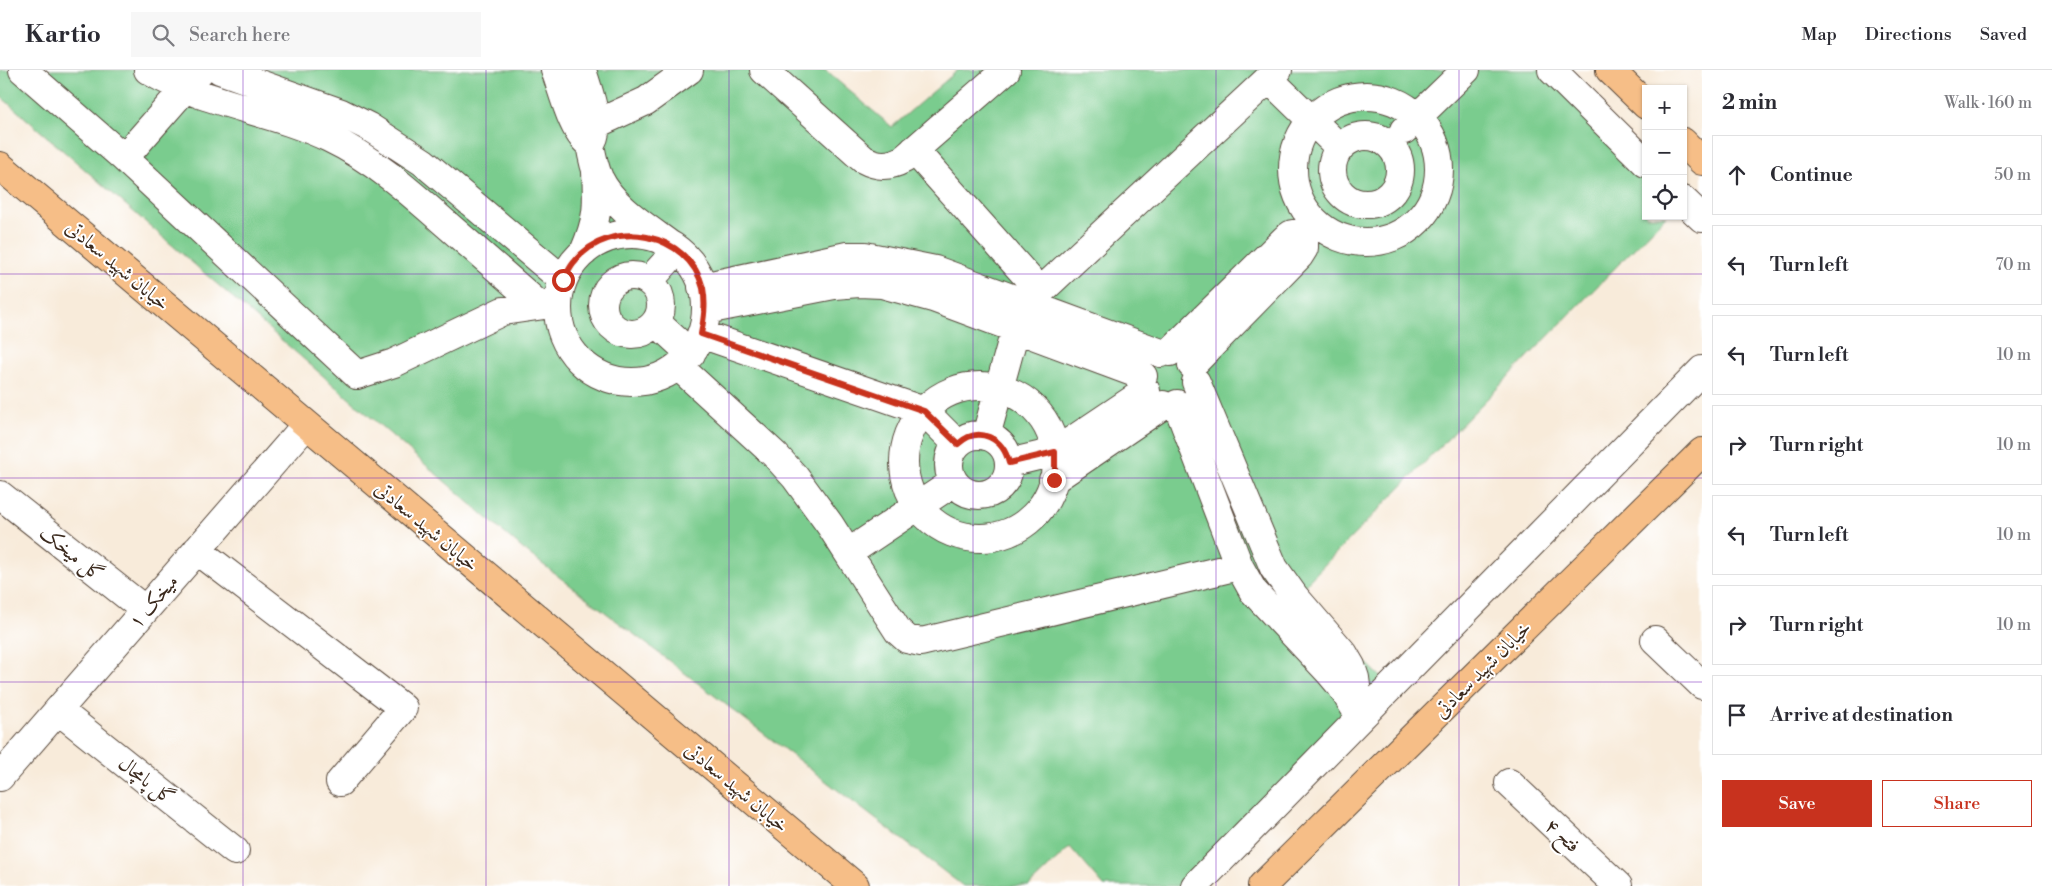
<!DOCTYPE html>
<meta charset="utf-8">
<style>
:root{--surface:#fff;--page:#f7f7f7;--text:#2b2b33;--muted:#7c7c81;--line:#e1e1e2;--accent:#c8321e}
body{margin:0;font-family:"Libre Bodoni",Amiri,serif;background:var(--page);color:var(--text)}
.controls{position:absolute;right:15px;top:15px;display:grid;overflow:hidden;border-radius:0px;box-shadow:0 1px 4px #0004}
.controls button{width:45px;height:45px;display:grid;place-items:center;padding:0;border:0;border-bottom:1px solid var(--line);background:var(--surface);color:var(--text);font:25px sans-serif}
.stop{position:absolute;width:15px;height:15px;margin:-11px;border:4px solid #c8321e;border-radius:50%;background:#fff}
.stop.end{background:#c8321e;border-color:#fff;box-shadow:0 1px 5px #0008}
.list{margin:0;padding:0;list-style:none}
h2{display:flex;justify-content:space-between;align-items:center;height:65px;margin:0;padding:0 20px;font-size:21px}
h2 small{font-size:16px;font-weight:400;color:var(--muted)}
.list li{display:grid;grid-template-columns:32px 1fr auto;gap:15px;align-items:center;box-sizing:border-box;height:80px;margin:0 10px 10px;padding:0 10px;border:1px solid var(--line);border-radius:0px}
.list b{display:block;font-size:19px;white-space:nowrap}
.list em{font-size:16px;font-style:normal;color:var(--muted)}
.actions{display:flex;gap:10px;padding:15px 20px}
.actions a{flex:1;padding:11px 0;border:1px solid var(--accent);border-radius:0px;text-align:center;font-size:18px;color:var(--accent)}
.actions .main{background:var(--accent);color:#fff}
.icon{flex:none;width:28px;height:28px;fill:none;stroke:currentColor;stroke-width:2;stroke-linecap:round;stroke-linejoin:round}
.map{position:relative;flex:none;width:1702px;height:816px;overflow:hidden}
header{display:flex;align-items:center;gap:30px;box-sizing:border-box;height:70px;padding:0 25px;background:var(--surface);border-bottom:1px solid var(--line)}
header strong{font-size:24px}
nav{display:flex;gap:28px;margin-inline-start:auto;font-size:18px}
.search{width:350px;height:45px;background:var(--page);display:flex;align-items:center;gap:12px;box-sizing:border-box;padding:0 18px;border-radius:0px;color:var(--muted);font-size:19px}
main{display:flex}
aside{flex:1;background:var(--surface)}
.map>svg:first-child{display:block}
.green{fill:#7acc8e;stroke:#5a7b56}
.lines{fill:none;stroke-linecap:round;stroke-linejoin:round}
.minor-casing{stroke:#57473a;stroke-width:30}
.major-casing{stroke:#57473a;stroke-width:30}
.highway-casing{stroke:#57473a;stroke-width:30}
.minor{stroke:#fff;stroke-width:28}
.major{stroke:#f6be87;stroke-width:28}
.highway{stroke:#f6be87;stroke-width:28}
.route{stroke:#c8321e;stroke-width:6}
.grid{fill:none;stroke:#7b2cbf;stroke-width:1;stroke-opacity:0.55}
.labels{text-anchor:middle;stroke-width:4;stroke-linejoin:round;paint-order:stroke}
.street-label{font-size:20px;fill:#3b2a1e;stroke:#fff}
</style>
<header>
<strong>Kartio</strong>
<div class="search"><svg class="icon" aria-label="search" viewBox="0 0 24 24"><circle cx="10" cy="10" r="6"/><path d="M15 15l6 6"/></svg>Search here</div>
<nav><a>Map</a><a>Directions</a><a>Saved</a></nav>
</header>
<main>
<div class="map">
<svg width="1702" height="816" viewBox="0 0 1702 816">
<rect width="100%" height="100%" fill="#fff"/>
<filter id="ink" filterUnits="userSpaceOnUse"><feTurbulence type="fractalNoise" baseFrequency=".02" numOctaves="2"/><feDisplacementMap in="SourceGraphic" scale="10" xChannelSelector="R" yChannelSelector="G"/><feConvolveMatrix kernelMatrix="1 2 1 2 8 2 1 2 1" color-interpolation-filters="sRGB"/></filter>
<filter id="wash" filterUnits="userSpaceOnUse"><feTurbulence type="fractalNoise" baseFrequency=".0096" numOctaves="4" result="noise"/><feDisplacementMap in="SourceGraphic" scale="20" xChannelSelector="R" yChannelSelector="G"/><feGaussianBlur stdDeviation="1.12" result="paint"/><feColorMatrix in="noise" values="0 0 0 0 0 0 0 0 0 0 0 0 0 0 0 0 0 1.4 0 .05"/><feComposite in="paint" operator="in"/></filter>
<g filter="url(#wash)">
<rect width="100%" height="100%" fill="#f8ebda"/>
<path class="green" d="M 0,0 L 825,0 L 892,57 L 958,0 L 1552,0 L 1646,93 L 1646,146 L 1666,146 L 1294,526 L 1391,616 L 1195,816 L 1104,816 L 1070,777 L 1029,816 L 963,816 L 524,480 L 0,26 Z"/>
</g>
<g filter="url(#ink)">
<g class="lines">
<defs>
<path id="minor" d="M 23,0 L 124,88 L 357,305 L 394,293 L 503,241 L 558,233
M 148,0 C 204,34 271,40 329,68 C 373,89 409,121 445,153 C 476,180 508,208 539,235
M 220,0 L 341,43 L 369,57 L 423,92 L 563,210
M 555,0 C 562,18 573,65 590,74 C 604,59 587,18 582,0
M 764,0 L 863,89 C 878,97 889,97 904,89 L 1006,0
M 1552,0 L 1646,93
M 1269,9 L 1340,78
M1293 99a73 73 0 1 1 146 0a73 73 0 1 1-146 0Z
M 596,54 L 646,31 L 689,0
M 1404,60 L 1466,0
M1332 100a34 34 0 1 1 68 0a34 34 0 1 1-68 0Z
M 590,74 C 592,86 594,97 599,108 C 614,139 650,159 677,180 L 649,211
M 914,80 L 1040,221
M 124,88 L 201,0
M 1683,130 L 1702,148
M558 238a74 74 0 1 1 148 0a74 74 0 1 1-148 0Z
M 584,182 C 598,150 598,136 596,102
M603 235a29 29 0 1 1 58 0a29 29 0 1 1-58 0Z
M 702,217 L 847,186 L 865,186 L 935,200 L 1161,283
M 706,240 L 834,215 L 859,213 L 882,214 L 933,228 L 1143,306
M 656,252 L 691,284
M 701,264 L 924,341 L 957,374
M 1170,282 L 1285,169 L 1292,164 L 1304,164 L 1304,178 L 1299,186 L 1192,295
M 678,296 L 775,385 L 795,407 L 830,455 L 898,561 L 907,569 L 921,572 L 1239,496
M 1196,312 L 1274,498 L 1294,526 L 1344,584 L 1351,596 L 1355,608 L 1360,648
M904 392a76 76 0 1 1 152 0a76 76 0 1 1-152 0Z
M 1177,334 L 1239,496 L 1253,521 L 1330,603 L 1341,616 L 1356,640
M949 395a30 30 0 1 1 60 0a30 30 0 1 1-60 0Z
M 986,366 L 1019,246 L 1027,234 L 1278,0
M 1009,393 L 1055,382 L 1146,321
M 1053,410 L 1163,335
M 0,425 L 145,540
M 197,480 L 403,638 L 340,712
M 848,483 L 954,412
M 1655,570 L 1702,615
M 58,640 L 235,781
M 0,707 L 306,355
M 1509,713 L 1618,816
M 1195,816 L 1702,300"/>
<path id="major" d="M 0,96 L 855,816
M 1262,816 L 1702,382"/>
<path id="highway" d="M 1610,0 L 1646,35
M 1683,72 L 1702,91"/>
</defs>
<use href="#minor" class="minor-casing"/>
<use href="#major" class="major-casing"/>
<use href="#highway" class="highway-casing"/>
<use href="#minor" class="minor"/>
<use href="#major" class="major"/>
<use href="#highway" class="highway"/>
</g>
</g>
<g class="lines" filter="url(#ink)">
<path class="route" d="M 563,210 C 567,204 570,196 575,191 C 610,147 689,162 703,218 C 706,234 704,248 701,264 L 924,341 L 958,374 C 979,355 1003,368 1009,393 L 1055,382 L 1055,405 L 1054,410"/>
</g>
<path class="grid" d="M 243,0 L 243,816M 486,0 L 486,816M 729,0 L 729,816M 973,0 L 973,816M 1216,0 L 1216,816M 1459,0 L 1459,816M 0,204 L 1702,204M 0,408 L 1702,408M 0,612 L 1702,612"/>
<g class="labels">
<g class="street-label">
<text transform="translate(118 195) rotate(40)" y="7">خیابان شهید سعادتی</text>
<text transform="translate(427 456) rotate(40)" y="7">خیابان شهید سعادتی</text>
<text transform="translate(72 483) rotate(39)" y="7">گل میخک</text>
<text transform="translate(153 531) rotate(-49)" y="7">میخک ۱</text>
<text transform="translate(1482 599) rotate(-45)" y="7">خیابان شهید سعادتی</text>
<text transform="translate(147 710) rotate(38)" y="7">گل پامچال</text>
<text transform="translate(737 717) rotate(40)" y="7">خیابان شهید سعادتی</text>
<text transform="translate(1563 765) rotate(43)" y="7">فتح ۴</text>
</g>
</g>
</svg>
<div class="controls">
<button>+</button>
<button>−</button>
<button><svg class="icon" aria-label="locate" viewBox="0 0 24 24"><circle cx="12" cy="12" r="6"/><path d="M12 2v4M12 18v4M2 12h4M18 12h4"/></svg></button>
</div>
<div class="stop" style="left:563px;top:210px"></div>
<div class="stop end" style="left:1054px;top:410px"></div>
</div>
<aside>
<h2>2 min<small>Walk · 160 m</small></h2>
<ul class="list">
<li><svg class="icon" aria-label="ahead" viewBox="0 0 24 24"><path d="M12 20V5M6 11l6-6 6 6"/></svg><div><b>Continue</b></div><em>50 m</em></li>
<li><svg class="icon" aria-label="left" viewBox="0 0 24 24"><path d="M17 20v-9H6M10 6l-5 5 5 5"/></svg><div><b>Turn left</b></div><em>70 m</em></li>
<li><svg class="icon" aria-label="left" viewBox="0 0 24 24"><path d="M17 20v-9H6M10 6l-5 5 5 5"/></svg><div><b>Turn left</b></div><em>10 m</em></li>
<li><svg class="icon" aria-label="right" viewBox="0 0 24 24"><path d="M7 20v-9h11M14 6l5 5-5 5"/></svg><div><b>Turn right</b></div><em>10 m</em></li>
<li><svg class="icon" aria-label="left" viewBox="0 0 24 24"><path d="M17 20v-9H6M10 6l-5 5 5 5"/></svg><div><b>Turn left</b></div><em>10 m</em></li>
<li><svg class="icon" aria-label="right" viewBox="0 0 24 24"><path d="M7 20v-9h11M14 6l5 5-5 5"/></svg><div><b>Turn right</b></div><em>10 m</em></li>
<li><svg class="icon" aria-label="arrive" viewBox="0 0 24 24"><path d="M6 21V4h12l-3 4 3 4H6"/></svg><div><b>Arrive at destination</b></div></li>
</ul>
<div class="actions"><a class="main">Save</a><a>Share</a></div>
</aside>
</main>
